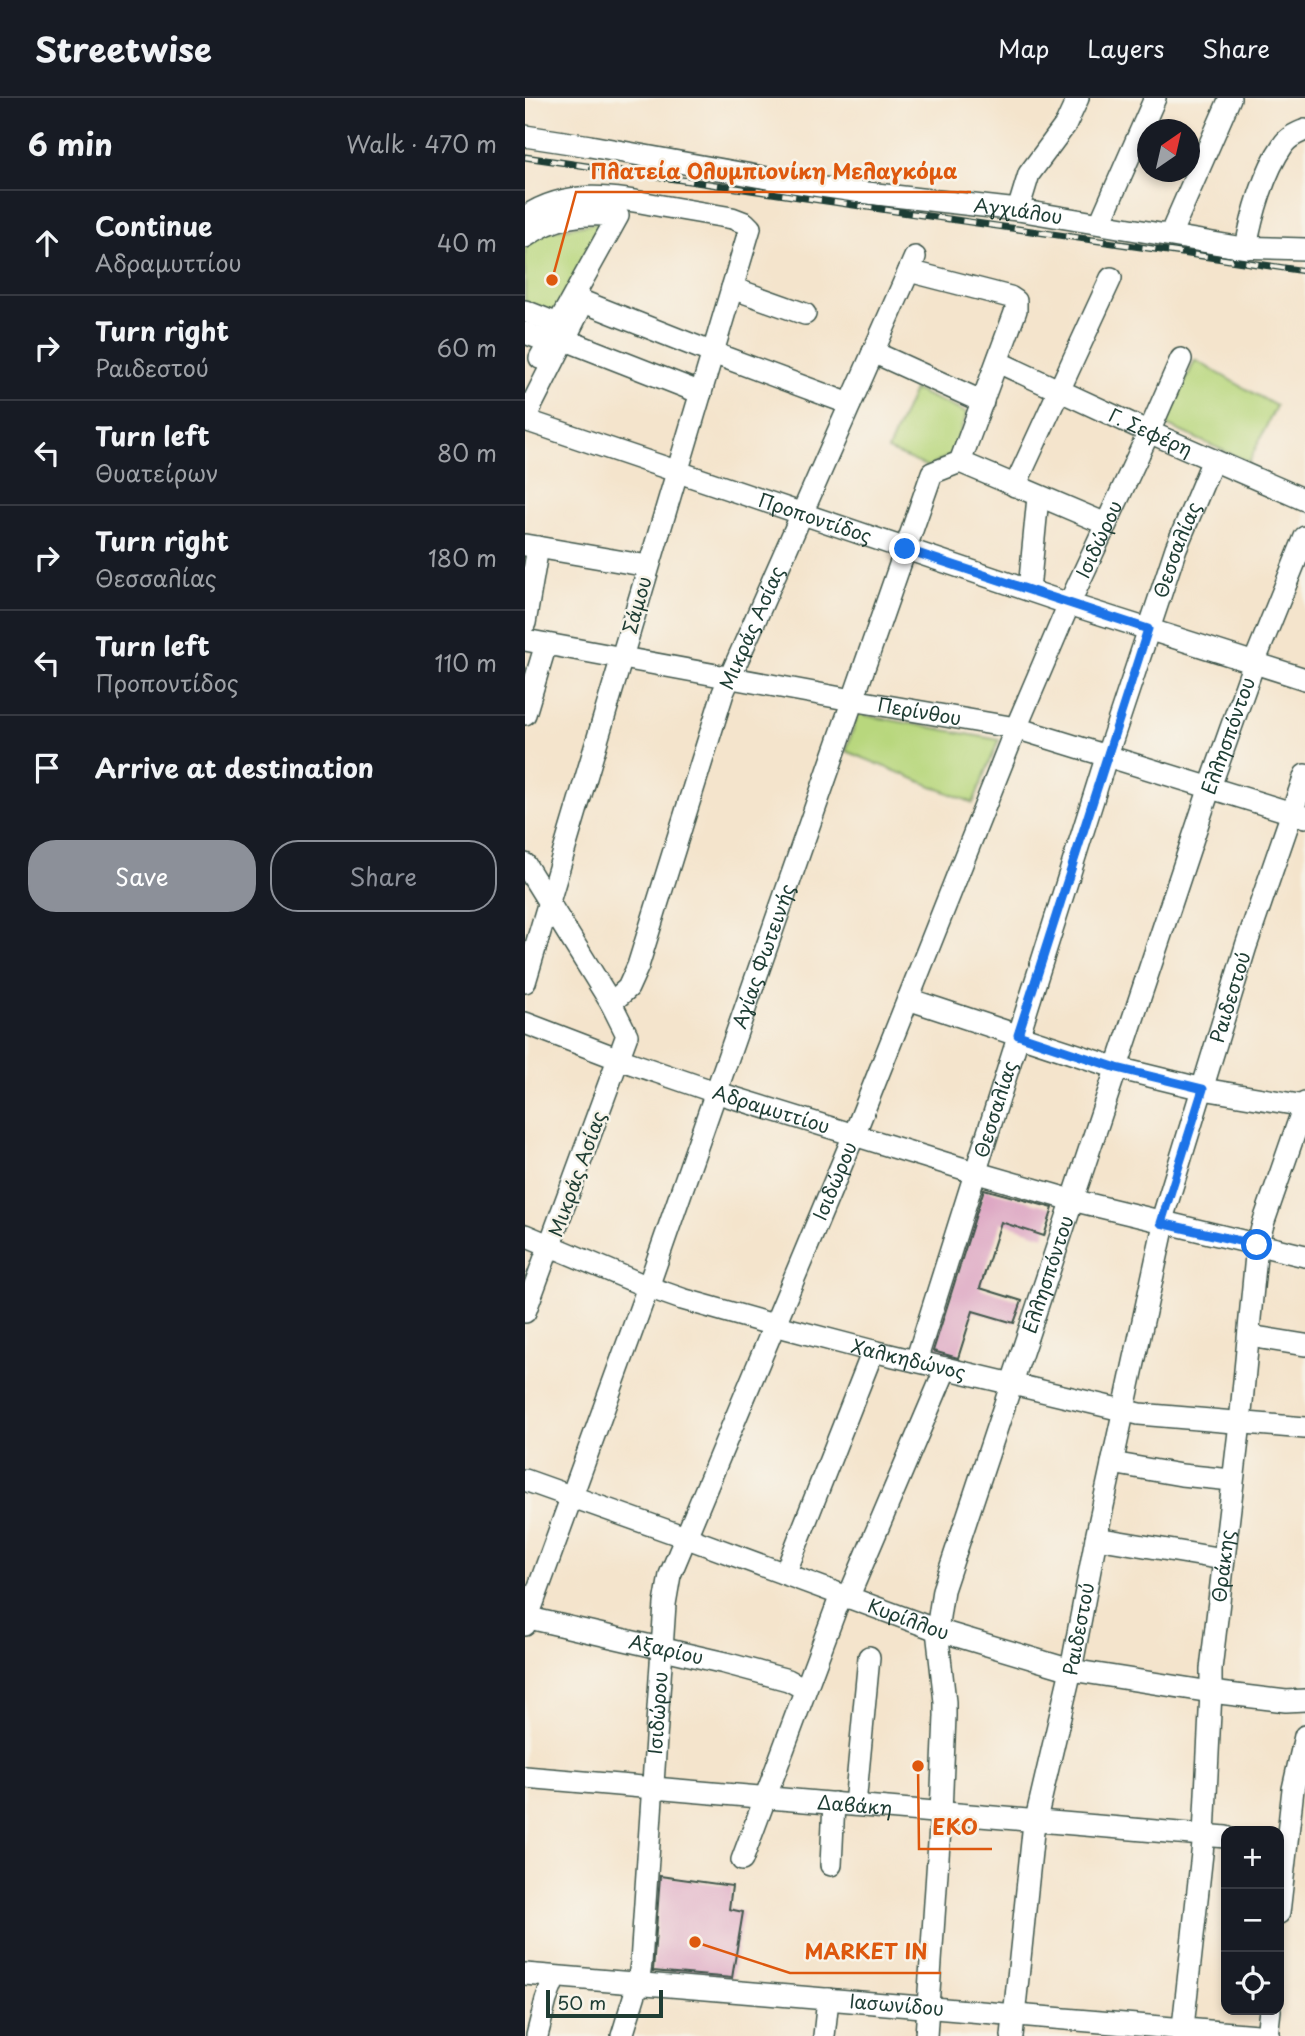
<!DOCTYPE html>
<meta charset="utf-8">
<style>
:root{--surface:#171b24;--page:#20242c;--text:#f1f3f6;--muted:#9ea1a6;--line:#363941;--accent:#8c9099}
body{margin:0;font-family:"Playpen Sans",sans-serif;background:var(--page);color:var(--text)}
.controls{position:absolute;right:21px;bottom:21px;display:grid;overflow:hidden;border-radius:14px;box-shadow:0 4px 10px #0003}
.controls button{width:63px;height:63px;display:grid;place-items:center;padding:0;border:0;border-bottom:2px solid var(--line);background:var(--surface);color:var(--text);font:35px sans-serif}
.compass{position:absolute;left:612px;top:21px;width:63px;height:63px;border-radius:50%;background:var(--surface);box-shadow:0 4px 10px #0003;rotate:34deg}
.scale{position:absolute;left:21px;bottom:18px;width:117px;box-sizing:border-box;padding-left:7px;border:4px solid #1f3d34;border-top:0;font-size:19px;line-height:24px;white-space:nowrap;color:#1f3d34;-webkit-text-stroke:5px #f7f3e8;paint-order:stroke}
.stop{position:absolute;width:21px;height:21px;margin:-16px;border:5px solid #1a73e8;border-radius:50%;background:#fff}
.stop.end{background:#1a73e8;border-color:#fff;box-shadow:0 2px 7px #0008}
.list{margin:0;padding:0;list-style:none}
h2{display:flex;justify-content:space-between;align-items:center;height:91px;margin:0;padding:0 28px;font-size:30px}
h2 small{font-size:23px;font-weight:400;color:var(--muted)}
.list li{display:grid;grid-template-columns:46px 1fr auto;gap:21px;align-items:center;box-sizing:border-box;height:105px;padding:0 28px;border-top:2px solid var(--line)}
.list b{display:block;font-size:26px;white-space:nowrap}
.list p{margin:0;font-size:23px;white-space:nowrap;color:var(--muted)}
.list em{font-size:23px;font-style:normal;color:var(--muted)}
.actions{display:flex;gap:14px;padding:21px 28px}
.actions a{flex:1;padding:16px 0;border:2px solid var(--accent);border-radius:28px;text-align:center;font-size:24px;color:var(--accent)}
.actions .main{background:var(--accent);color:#fff}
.icon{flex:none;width:38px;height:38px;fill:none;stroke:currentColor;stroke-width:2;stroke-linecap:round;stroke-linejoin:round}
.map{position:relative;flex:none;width:780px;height:1938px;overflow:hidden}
header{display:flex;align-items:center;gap:42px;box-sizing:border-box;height:98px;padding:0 35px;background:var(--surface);border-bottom:2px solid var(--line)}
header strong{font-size:33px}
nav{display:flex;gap:38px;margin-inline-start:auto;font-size:24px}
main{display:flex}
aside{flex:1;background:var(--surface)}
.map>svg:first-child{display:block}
.green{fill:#b8d77d;stroke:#6c8a58;stroke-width:2}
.building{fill:#dda6c3}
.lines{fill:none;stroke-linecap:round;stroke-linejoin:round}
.minor-casing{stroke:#3f564b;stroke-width:24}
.minor{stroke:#fff;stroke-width:21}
.rail-casing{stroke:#1f3d34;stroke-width:7}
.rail{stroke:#f7f3e8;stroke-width:4.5;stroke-dasharray:13;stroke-linecap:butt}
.route{stroke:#1a73e8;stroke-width:9}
.labels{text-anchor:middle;stroke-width:5;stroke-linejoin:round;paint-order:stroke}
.street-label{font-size:19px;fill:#1f3d34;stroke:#f7f3e8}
.leader{fill:none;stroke:#de580e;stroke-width:2.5}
.callout-dot{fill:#de580e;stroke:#f7f3e8;stroke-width:2.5}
.callout-label{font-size:21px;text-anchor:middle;font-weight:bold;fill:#de580e;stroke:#f7f3e8;stroke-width:5;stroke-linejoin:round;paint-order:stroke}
</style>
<header>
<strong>Streetwise</strong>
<nav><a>Map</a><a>Layers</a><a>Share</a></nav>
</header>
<main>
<aside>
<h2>6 min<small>Walk · 470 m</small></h2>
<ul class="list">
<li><svg class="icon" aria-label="ahead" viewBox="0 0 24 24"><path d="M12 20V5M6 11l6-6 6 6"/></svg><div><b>Continue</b><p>Αδραμυττίου</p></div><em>40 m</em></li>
<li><svg class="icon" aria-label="right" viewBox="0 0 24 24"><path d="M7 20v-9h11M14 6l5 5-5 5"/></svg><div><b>Turn right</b><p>Ραιδεστού</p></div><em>60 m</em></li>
<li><svg class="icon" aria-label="left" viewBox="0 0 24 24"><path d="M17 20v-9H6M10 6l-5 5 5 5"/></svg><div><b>Turn left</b><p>Θυατείρων</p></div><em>80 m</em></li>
<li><svg class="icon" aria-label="right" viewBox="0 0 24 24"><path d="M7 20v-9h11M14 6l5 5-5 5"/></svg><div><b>Turn right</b><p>Θεσσαλίας</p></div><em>180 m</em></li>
<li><svg class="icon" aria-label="left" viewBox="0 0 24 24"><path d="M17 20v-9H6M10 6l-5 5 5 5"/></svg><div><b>Turn left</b><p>Προποντίδος</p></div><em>110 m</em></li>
<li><svg class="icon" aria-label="arrive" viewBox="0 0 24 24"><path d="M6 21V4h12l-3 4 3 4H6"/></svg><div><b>Arrive at destination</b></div></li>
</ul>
<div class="actions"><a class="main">Save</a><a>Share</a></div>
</aside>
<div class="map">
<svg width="780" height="1938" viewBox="0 0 780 1938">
<rect width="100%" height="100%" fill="#f7f3e8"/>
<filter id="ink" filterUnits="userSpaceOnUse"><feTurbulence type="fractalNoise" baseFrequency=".0143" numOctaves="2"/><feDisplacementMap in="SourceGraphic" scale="14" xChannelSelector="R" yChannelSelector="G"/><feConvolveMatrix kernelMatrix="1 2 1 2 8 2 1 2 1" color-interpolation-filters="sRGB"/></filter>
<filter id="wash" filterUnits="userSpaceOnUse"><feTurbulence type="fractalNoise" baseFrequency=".00686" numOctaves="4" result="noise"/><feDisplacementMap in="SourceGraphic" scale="28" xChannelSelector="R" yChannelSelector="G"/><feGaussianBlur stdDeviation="1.57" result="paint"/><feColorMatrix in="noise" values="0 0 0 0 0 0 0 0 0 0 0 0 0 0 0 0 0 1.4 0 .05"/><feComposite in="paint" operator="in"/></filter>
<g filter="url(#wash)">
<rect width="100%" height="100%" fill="#f4e4cc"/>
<path class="green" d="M 89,121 L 32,223 L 0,210 L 0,143 L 9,136 Z
M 670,262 L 751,308 L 724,364 L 641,327 Z
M 389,292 L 442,315 L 426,357 L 403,369 L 363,352 Z
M 333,616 L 474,642 L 448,705 L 321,653 Z"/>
<g id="blocks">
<path class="building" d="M 459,1091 L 528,1110 L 519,1138 L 476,1124 L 455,1190 L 497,1203 L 489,1225 L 448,1213 L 433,1260 L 408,1253 Z
M 135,1778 L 207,1788 L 204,1811 L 218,1814 L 207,1880 L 128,1873 Z"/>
</g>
</g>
<g filter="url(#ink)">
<use href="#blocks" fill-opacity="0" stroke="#3f564b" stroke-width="2"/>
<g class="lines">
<defs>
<g id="minor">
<path id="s1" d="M 0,38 L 65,48 L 298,90 L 493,112 L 712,149 L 780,151"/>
<path d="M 493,112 L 504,76 L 541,26 L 553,0"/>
<path d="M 0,119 C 42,90 90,99 137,108 C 160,112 184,116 207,120 L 220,125 L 225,130 L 0,884"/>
<path d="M 575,125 L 630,0"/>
<path d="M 645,137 L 705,0"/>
<path d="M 0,139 C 29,118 58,114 93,118 L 33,226 L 0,213"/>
<path d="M 721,150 C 727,117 739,74 758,47 C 763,39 771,36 780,32"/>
<path d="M 207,190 L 280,216"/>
<path d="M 59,204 L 188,255 L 325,306"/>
<path d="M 0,235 L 24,244 L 15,260"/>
<path d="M 28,237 L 176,295"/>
<path d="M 348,254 L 458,304"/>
<path id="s2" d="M 473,264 L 624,334 L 780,402"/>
<path d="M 0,320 L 54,213"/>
<path id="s3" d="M 0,322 L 544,506 L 780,581"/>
<path d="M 435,364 L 581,426"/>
<path d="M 490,388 L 586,180"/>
<path d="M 0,447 L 123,468"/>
<path d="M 504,492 L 513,399"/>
<path d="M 0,525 L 13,449"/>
<path id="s4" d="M 0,542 L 327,602 L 491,630 L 780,719"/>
<path d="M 0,616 L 21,546"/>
<path d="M 0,766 L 86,905 L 102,937 L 0,1214"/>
<path d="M 383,901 L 592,970 L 678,991 L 780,1008"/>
<path id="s5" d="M 86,905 L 103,890 L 113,868 L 198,595 L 390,159"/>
<path id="s6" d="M 0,925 L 94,961 L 190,994 L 449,1074 L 547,1102 L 780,1158"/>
<path id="s7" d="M 636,1125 L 721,848 L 780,677"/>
<path id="s8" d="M 0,1137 L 123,1189 L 157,1201 L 249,1227 L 348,1253 L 614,1316 L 780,1330"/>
<path d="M 724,1238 L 780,1247"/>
<path id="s9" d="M 391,1263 L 582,657 L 651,450 L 688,362"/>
<path d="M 587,1365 L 656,1377 L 707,1382"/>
<path id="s10" d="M 0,1382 L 160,1439 L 412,1532 L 546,1572 L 686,1594 L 761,1603 L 780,1602"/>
<path d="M 571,1440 L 698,1461"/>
<path d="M 260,1476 L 348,1253"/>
<path d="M 323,1500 L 421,1270"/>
<path id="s11" d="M 0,1519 L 200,1565 L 263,1582 L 280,1591"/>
<path id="s12" d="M 0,1527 L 123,1189 L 407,375 L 435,364 L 491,212 L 491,203 L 485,199 L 384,173"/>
<path id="s13" d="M 0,1679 L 701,1739"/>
<path d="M 330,1707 L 344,1559"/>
<path d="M 217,1762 L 316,1497"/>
<path d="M 306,1767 L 309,1705"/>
<path d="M 754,1815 L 768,1691 L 780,1638"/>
<path id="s14" d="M 0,1876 L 744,1938"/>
<path d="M 12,1938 L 21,1902 L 30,1879"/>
<path id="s15" d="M 97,1938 L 113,1886 L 116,1865 L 140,1506 L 145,1477 L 329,1037 L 491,630 L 544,506 L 624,334 L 656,261"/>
<path d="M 299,1938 L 303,1901"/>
<path id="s16" d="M 401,1938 L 416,1715 L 420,1618 L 420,1604 L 412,1532 L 418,1492 L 685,689 L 729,565 L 780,439"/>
<path id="s17" d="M 487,1938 L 508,1734 L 546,1572 L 571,1440 L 639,1126"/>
<path id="s18" d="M 657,1938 L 679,1737 L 686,1594 L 686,1571 L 715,1325 L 732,1147 L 739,1123 L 780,1005"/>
<path d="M 742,1938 L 745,1912"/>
</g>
</defs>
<use href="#minor" class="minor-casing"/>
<use href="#minor" class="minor"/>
<defs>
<path id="rail" d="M 0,59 L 780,173"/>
</defs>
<use href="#rail" class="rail-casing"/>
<use href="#rail" class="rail"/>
</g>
</g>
<g class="lines" filter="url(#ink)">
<path class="route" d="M 380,451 L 623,531 L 493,937 L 592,970 L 678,991 L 636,1125 L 732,1147"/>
</g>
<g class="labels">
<g class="street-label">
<text dy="7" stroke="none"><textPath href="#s1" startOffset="499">Αγχιάλου</textPath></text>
<text dy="7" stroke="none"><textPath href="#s2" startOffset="168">Γ. Σεφέρη</textPath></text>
<text dy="7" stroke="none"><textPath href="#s3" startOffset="306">Προποντίδος</textPath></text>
<text dy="7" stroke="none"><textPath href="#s15" startOffset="1586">Ισιδώρου</textPath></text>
<text dy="7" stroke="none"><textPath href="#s9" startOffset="852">Θεσσαλίας</textPath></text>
<text transform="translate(112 507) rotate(-74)" y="7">Σάμου</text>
<text dy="7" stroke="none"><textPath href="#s5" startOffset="404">Μικράς Ασίας</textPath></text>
<text dy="7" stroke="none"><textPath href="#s4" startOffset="401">Περίνθου</textPath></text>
<text dy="7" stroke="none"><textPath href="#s16" startOffset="1348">Ελλησπόντου</textPath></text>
<text dy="7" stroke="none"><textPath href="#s12" startOffset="710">Αγίας Φωτεινής</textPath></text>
<text dy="7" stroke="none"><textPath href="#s7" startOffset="236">Ραιδεστού</textPath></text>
<text dy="7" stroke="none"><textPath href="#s9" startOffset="264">Θεσσαλίας</textPath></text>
<text dy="7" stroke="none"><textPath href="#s6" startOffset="261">Αδραμυττίου</textPath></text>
<text transform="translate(52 1076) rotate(-70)" y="7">Μικράς Ασίας</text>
<text dy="7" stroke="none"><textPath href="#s15" startOffset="892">Ισιδώρου</textPath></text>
<text dy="7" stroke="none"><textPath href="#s16" startOffset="780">Ελλησπόντου</textPath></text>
<text dy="7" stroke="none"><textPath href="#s8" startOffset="404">Χαλκηδώνος</textPath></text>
<text dy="7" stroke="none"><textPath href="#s18" startOffset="472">Θράκης</textPath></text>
<text dy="7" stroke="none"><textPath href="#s10" startOffset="408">Κυρίλλου</textPath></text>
<text dy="7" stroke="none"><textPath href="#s17" startOffset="413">Ραιδεστού</textPath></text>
<text dy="7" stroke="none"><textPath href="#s11" startOffset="145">Αξαρίου</textPath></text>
<text dy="7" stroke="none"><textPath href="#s15" startOffset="326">Ισιδώρου</textPath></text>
<text dy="7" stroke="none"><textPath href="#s13" startOffset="331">Δαβάκη</textPath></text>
<text dy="7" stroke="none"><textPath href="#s14" startOffset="373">Ιασωνίδου</textPath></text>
</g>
</g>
<path class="leader" d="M27 182L51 94H446M393 1668L394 1751H467M170 1844L265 1875H416"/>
<g class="callout-dot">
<circle cx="27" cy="182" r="7"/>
<circle cx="393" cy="1668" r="7"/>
<circle cx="170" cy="1844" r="7"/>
</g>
<g class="callout-label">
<text x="249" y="81">Πλατεία Ολυμπιονίκη Μελαγκόμα</text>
<text x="430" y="1737">ΕΚΟ</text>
<text x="341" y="1861">MARKET IN</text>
</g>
</svg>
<div class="controls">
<button>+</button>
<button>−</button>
<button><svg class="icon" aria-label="locate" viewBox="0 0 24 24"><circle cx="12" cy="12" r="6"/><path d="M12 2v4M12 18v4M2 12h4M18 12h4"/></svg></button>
</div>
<svg class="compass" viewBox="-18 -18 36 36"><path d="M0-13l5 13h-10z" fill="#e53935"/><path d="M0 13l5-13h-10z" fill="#9ea1a6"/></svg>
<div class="scale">50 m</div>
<div class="stop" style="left:732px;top:1147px"></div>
<div class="stop end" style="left:380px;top:451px"></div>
</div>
</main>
